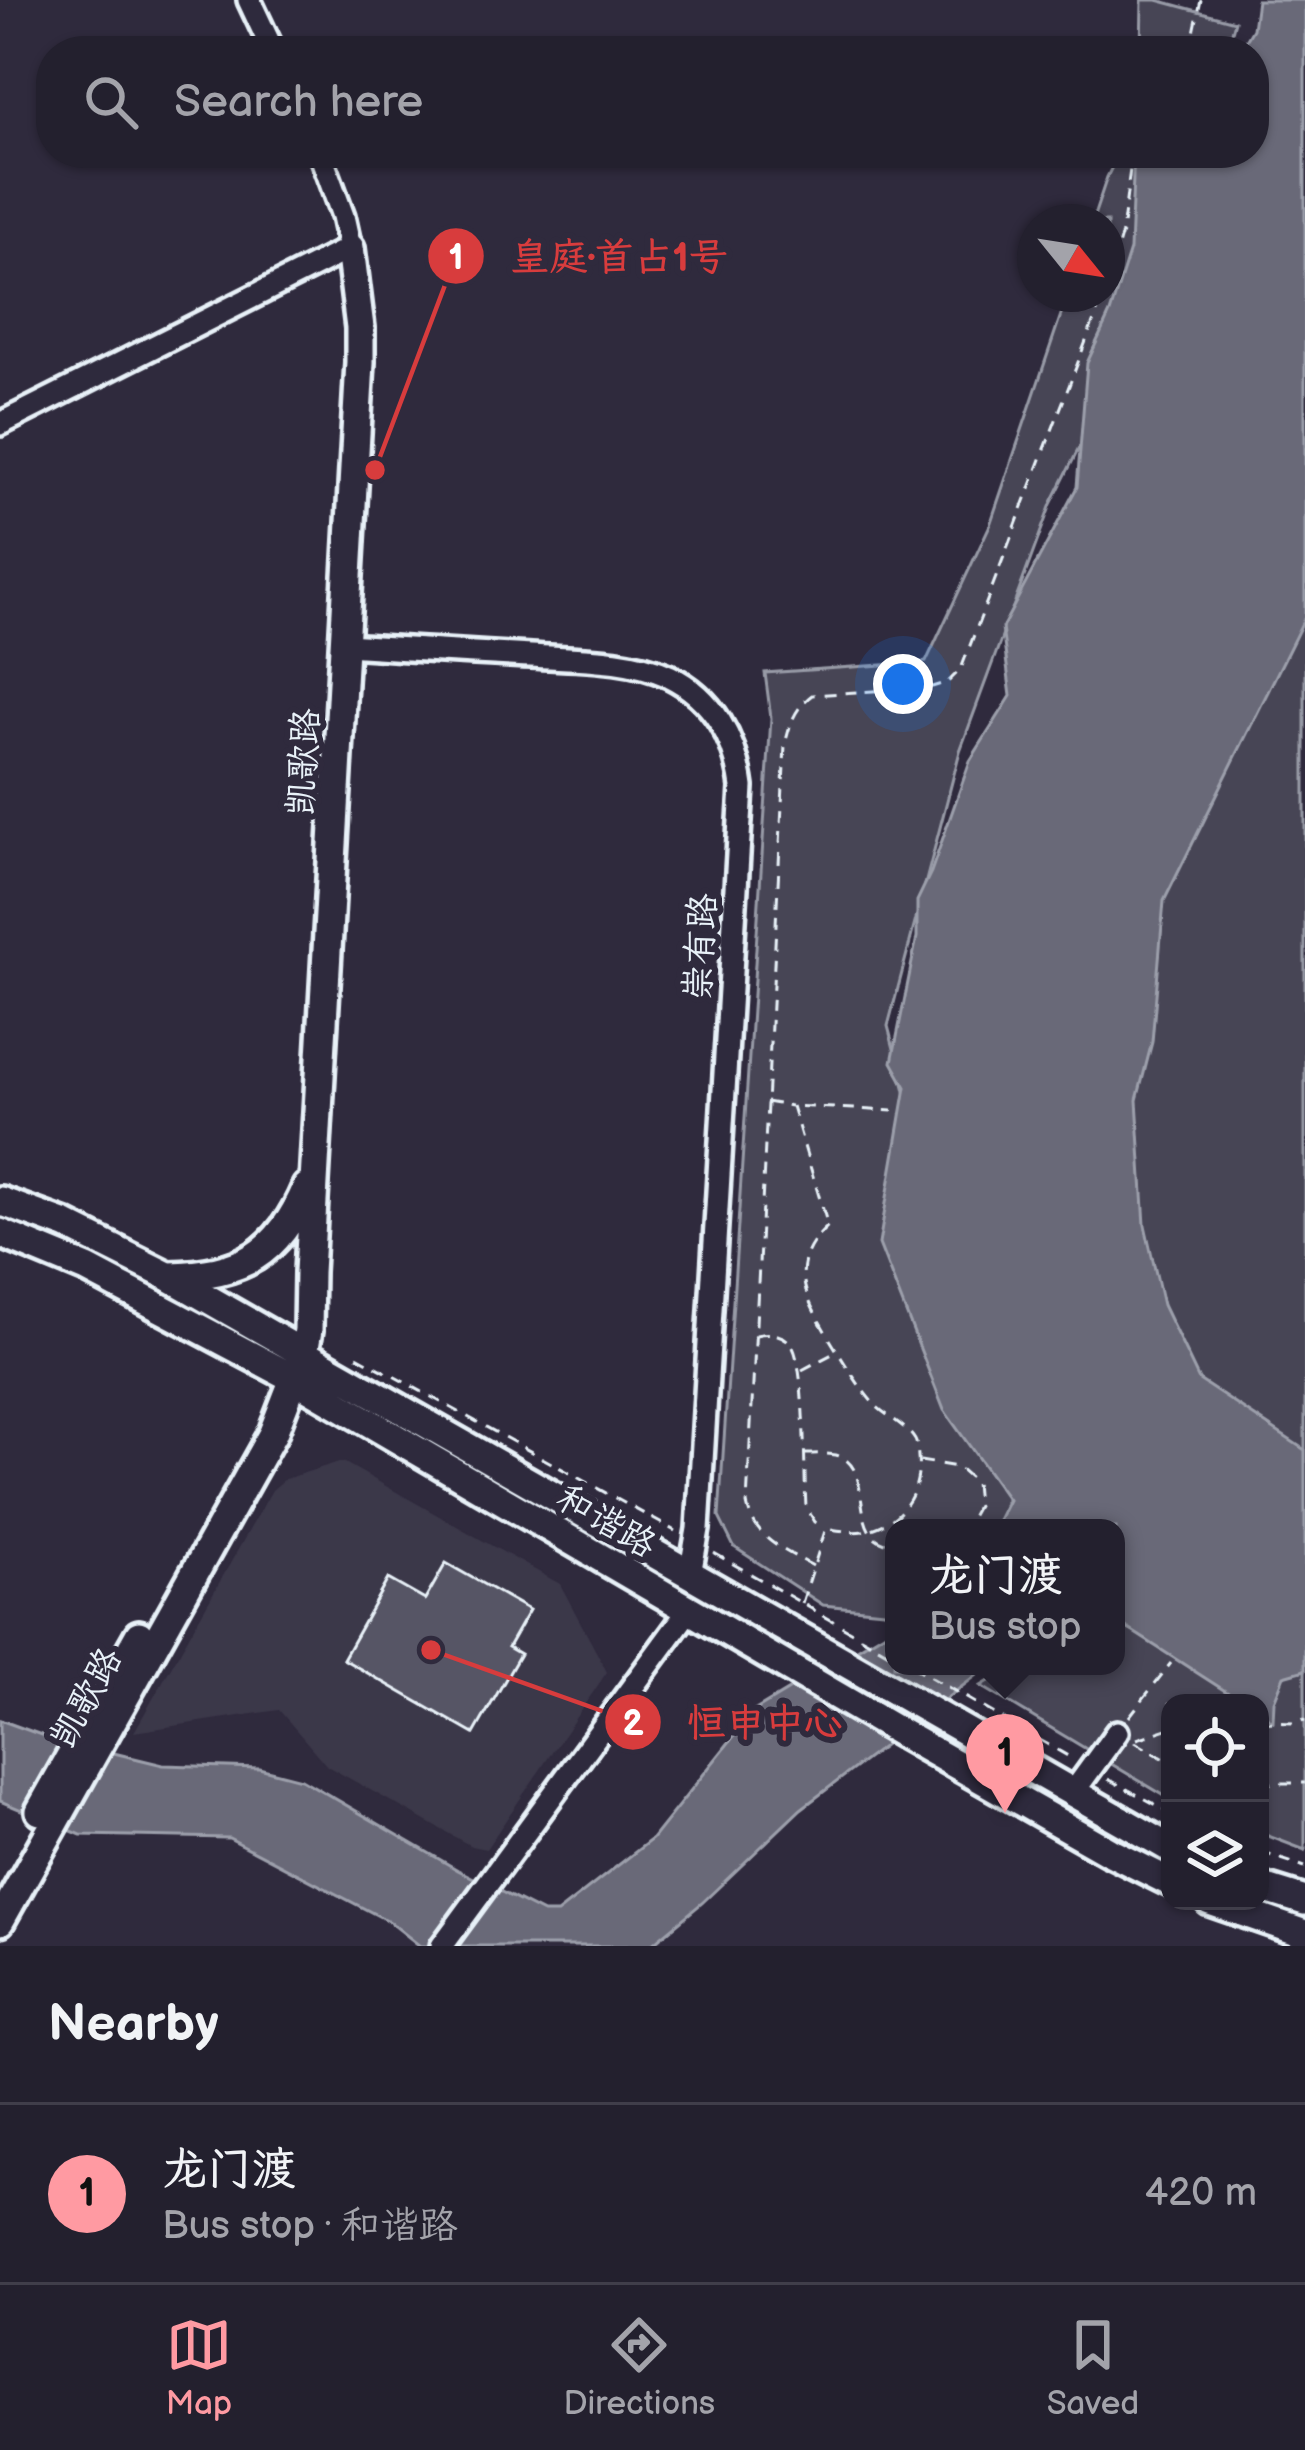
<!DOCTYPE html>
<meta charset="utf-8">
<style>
:root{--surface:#23202e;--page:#2b2836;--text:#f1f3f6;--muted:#a3a3aa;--line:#403e4a;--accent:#ff9aa2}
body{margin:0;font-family:"Balsamiq Sans","LXGW WenKai TC",sans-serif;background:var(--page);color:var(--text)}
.controls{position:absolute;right:36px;bottom:36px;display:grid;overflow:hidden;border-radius:24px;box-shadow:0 3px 9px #0004}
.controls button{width:108px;height:108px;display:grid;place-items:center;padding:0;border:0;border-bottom:3px solid var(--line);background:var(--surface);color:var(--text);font:60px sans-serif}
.compass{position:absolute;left:1017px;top:204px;width:108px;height:108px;border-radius:50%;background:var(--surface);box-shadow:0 3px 9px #0004;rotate:120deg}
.you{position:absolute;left:903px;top:684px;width:42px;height:42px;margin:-30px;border:9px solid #fff;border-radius:50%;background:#1a73e8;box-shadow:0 0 0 18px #1a73e833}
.badge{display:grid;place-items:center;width:78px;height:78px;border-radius:50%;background:var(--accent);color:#111;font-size:39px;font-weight:700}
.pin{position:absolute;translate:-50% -99px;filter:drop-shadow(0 3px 6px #0008)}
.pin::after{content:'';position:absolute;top:63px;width:42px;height:36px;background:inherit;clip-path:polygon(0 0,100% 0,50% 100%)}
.popup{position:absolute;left:885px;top:1519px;width:240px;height:156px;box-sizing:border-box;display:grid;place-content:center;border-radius:24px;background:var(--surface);filter:drop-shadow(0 3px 9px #0005);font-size:39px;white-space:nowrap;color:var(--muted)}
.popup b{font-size:45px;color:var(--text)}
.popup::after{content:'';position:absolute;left:50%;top:100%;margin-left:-24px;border:24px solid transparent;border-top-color:var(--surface)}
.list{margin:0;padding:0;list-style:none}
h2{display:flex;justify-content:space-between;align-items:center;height:156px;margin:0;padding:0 48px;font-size:51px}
h2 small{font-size:39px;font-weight:400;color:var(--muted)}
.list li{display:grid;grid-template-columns:78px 1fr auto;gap:36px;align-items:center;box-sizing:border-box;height:180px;padding:0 48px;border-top:3px solid var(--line)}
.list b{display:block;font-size:45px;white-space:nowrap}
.list p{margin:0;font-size:39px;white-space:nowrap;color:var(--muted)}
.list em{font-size:39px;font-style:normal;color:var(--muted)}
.icon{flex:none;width:66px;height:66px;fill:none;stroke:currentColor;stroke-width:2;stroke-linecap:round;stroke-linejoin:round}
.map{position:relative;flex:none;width:1305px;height:1946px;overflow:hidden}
.search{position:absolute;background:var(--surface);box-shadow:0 3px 9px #0004;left:36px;right:36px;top:36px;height:132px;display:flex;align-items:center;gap:30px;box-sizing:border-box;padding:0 42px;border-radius:48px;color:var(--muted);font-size:45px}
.sheet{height:336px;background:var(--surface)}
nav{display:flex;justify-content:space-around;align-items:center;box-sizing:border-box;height:168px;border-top:3px solid var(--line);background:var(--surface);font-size:33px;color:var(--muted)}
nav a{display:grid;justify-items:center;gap:6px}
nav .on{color:var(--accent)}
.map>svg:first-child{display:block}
.built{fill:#3b3749}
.green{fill:#464455;stroke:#979aa6;stroke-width:3}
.water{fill:#696978;stroke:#9c9fab;stroke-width:3}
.building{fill:#575565;stroke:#e8f1f8;stroke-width:3}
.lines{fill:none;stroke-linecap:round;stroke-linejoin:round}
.minor-casing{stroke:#e8f1f8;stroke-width:30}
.major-casing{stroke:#e8f1f8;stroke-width:36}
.path{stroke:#e8f1f8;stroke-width:3;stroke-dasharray:12 9;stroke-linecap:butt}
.minor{stroke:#2f2a3d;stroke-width:21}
.major{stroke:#2f2a3d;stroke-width:27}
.labels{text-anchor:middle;stroke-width:12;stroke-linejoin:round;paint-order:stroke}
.street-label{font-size:36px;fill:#e8f1f8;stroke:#2f2a3d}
.leader{fill:none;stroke:#d83c3d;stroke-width:4.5}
.callout-dot{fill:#d83c3d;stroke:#2f2a3d;stroke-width:4.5}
.mark-label{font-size:36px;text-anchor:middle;font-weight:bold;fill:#fff}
.callout-label{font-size:39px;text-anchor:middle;font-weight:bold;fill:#d83c3d;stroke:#2f2a3d;stroke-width:12;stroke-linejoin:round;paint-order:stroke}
</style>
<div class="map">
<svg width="1305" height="1946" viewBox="0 0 1305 1946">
<rect width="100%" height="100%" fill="#2f2a3d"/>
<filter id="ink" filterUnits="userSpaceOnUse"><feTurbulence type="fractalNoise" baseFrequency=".00833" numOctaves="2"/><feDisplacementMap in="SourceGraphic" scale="24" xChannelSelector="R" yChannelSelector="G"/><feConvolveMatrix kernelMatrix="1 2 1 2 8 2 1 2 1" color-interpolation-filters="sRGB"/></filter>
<g filter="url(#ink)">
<path class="built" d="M 339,1462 L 345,1463 L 560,1584 L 607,1672 L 486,1849 L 471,1846 L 327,1766 L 279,1710 L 134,1732 L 272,1490 L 285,1479 Z"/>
<path class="green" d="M 1142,0 L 1157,0 L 1235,21 L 1227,51 L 1141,51 Z
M 1119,153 L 1197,153 L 1156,294 L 1051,504 L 960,751 L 888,1026 L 1005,1473 L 1006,1505 L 995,1528 L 894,1528 L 894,1612 L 823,1605 L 734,1547 L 719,1517 L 771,718 L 765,673 L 926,662 L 990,525 L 1068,294 L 1107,294 L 1107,222 L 1092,222 L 1107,177 Z
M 1305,534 L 1305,1461 L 1195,1425 L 1088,1118 L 1181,743 Z
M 1116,1623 L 1222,1677 L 1305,1663 L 1305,1850 L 1260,1833 L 1260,1703 L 1170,1703 L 1170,1799 L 981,1686 L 1014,1666 L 1116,1666 Z"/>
<path class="water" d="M 1257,0 L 1305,0 L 1305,617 L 1164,901 L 1152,1042 L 1137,1100 L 1145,1225 L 1163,1305 L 1199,1380 L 1305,1450 L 1305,1670 L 1284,1676 L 1274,1701 L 1273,1721 L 1260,1713 L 1260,1703 L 1244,1703 L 1121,1624 L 1116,1626 L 1116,1528 L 994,1528 L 1008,1500 L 944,1410 L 879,1244 L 906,1087 L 892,1062 L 917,937 L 917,901 L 931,872 L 970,761 L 1011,696 L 1002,628 L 1077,487 L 1087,363 L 1110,313 L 1130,250 L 1134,153 L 1254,153 L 1254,51 L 1240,51 L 1253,29 Z
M 894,1627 L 894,1666 L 989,1666 L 801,1809 L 702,1903 L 650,1946 L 420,1946 L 390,1922 L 229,1838 L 81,1835 L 0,1801 L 0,1720 L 44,1736 L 163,1765 L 259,1768 L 301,1779 L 458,1870 L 543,1913 L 557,1913 L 652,1839 L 754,1711 Z"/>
<path class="building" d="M 446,1563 L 529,1610 L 508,1647 L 520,1654 L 474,1734 L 343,1659 L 388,1579 L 425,1600 Z"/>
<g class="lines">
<defs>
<path id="minor" d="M 249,0 L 273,51
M 0,424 L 350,248 L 343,216 L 320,153
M 345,645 C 407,649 469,653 531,656 C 576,659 627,657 669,676 C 714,698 736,740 742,787 L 698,1529 L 690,1575
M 1072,1794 L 1117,1732
M 442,1946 L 689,1610"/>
<path id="major" d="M 0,1201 L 66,1225 L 168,1276 L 1170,1848
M 0,1233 L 87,1269 L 293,1378 L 904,1735 L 1110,1852 L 1170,1882
M 170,1276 C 242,1275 279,1254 307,1187
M 40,1811 L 139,1635
M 1260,1887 L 1305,1901
M 1210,1901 L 1305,1934
M 0,1921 L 273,1433 L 304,1353 L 308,1330 L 309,1272 L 360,362 L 360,328 L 350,248"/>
</defs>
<use href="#minor" class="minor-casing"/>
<use href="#major" class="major-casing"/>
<path class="path" d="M 1190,51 L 1201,0
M 1107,285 L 1122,233 L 1132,153
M 766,1102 L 791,1106
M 756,1335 C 768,1332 783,1333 791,1344 C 806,1363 804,1477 806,1507 L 815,1522 L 823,1526
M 357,1356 L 675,1531
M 802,1370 L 836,1352
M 806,1454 C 815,1454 827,1453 836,1455 C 878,1466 844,1543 894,1544
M 920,1461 L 958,1467 L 975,1482 L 977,1506 L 967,1524 L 950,1528
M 927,1528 L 937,1528
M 714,1553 L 894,1656
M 813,1566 C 784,1550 754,1539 747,1504 L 785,745 C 790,724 794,709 812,695 L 932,687 L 948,682 L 961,669 L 1104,294
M 802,1603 L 826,1528 C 838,1530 851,1533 863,1531 C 900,1525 922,1493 918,1458 C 918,1454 917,1443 915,1440 C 905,1424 885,1416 873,1403 C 857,1384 844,1362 831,1341 C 806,1299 785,1265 828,1226 L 792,1106 L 893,1111
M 911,1666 L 1073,1759
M 1129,1717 L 1171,1663
M 1260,1722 L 1294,1723 L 1305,1720
M 1137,1739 L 1170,1728
M 1135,1742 L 1170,1762
M 1108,1779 L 1170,1812
M 1260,1783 L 1305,1783
M 1260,1852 L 1305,1867"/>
<use href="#minor" class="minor"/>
<use href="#major" class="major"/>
</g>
</g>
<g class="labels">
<g class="street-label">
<text transform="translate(302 762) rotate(-87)" y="13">凯歌路</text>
<text transform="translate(699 947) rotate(-87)" y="13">崇有路</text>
<text transform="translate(607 1520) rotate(30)" y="13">和谐路</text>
<text transform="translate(85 1697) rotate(-61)" y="13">凯歌路</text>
</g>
</g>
<path class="leader" d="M375 470L456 256M431 1650L633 1722"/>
<g class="callout-dot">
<circle cx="375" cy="470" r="12"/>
<circle cx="431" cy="1650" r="12"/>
<circle cx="456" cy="256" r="30"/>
<circle cx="633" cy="1722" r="30"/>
</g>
<g class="mark-label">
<text x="456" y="269">1</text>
<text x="633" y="1735">2</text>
</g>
<g class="callout-label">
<text x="619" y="270">皇庭·首占1号</text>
<text x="765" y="1736">恒申中心</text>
</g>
</svg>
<div class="controls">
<button><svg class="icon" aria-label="locate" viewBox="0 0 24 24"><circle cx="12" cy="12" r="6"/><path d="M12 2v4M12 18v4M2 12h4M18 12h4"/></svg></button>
<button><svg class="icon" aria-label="layers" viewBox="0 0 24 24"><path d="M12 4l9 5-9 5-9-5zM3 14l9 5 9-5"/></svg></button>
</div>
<svg class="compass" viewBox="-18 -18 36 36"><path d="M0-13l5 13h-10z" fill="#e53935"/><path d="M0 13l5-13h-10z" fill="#a3a3aa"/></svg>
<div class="you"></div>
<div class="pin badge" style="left:1005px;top:1813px">1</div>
<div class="popup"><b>龙门渡</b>Bus stop</div>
<div class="search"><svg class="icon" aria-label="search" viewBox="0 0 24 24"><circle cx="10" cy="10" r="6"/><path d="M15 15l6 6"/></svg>Search here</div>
</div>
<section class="sheet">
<h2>Nearby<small></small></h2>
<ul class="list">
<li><span class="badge">1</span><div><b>龙门渡</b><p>Bus stop · 和谐路</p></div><em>420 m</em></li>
</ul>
</section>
<nav>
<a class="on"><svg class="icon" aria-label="map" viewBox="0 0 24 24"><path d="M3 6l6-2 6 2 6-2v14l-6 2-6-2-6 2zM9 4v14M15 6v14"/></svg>Map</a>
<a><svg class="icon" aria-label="directions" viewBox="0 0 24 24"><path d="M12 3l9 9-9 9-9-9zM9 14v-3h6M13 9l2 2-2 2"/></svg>Directions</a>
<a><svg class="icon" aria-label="saved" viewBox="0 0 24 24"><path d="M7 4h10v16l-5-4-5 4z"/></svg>Saved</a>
</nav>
